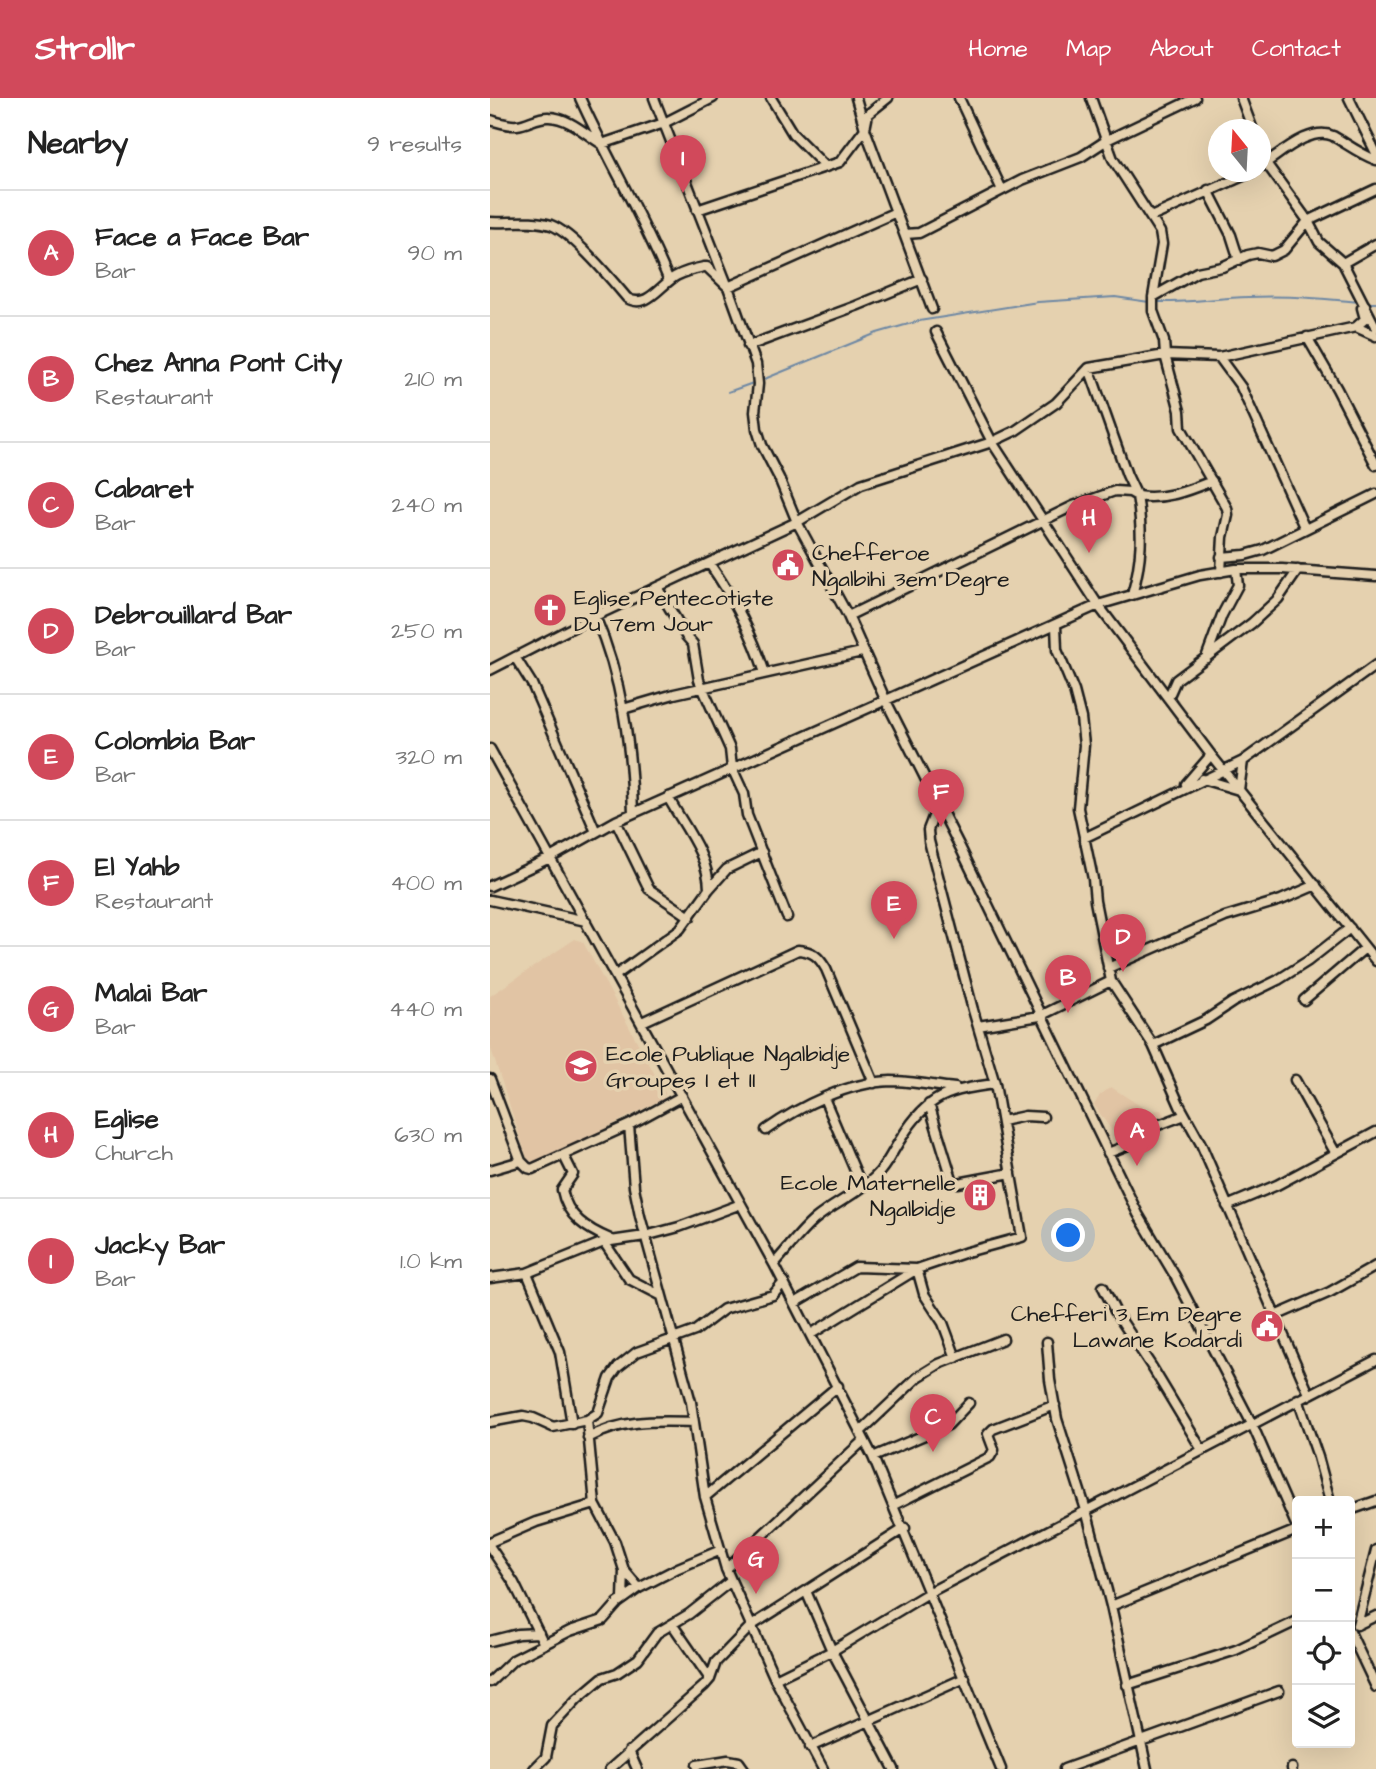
<!DOCTYPE html>
<meta charset="utf-8">
<style>
:root{--surface:#fff;--page:#f2f2f2;--text:#222;--muted:#767676;--line:#e0e0e0;--accent:#d1495b}
body{margin:0;font-family:"Architects Daughter",sans-serif;background:var(--page);color:var(--text)}
.controls{position:absolute;right:21px;bottom:21px;display:grid;overflow:hidden;border-radius:7px;box-shadow:0 7px 28px #0002}
.controls button{width:63px;height:63px;display:grid;place-items:center;padding:0;border:0;border-bottom:2px solid var(--line);background:var(--surface);color:var(--text);font:35px sans-serif}
.compass{position:absolute;left:718px;top:21px;width:63px;height:63px;border-radius:50%;background:var(--surface);box-shadow:0 7px 28px #0002;rotate:342deg}
.you{position:absolute;left:579px;top:1138px;width:24px;height:24px;margin:-18px;border:5px solid #fff;border-radius:50%;background:#1a73e8;box-shadow:0 0 0 10px #1a73e833}
.badge{display:grid;place-items:center;width:46px;height:46px;border-radius:50%;background:var(--accent);color:#fff;font-size:23px;font-weight:700}
.pin{position:absolute;translate:-50% -58px;filter:drop-shadow(0 2px 4px #0008)}
.pin::after{content:'';position:absolute;top:37px;width:24px;height:21px;background:inherit;clip-path:polygon(0 0,100% 0,50% 100%)}
.list{margin:0;padding:0;list-style:none}
h2{display:flex;justify-content:space-between;align-items:center;height:91px;margin:0;padding:0 28px;font-size:30px}
h2 small{font-size:23px;font-weight:400;color:var(--muted)}
.list li{display:grid;grid-template-columns:46px 1fr auto;gap:21px;align-items:center;box-sizing:border-box;height:126px;padding:0 28px;border-top:2px solid var(--line)}
.list b{display:block;font-size:26px;white-space:nowrap}
.list p{margin:0;font-size:23px;white-space:nowrap;color:var(--muted)}
.list em{font-size:23px;font-style:normal;color:var(--muted)}
.icon{flex:none;width:38px;height:38px;fill:none;stroke:currentColor;stroke-width:2;stroke-linecap:round;stroke-linejoin:round}
.map{position:relative;flex:none;width:886px;height:1671px;overflow:hidden}
header{display:flex;align-items:center;gap:42px;box-sizing:border-box;height:98px;padding:0 35px;background:var(--accent);color:#fff}
header strong{font-size:33px}
nav{display:flex;gap:38px;margin-inline-start:auto;font-size:24px}
main{display:flex}
aside{flex:1;background:var(--surface)}
.map>svg:first-child{display:block}
.built{fill:#e1c4a4}
.lines{fill:none;stroke-linecap:round;stroke-linejoin:round}
.stream{stroke:#6e88a4;stroke-width:2}
.street-casing{stroke:#1c1c1c;stroke-width:13}
.street{stroke:#e5d1af;stroke-width:8}
.labels{text-anchor:middle;stroke-width:7;stroke-linejoin:round;paint-order:stroke}
.poi-label{font-size:23px;fill:#1c1c1c;stroke:#e5d1af;text-anchor:start}
</style>
<header>
<strong>Strollr</strong>
<nav><a>Home</a><a>Map</a><a>About</a><a>Contact</a></nav>
</header>
<main>
<aside>
<h2>Nearby<small>9 results</small></h2>
<ul class="list">
<li><span class="badge">A</span><div><b>Face a Face Bar</b><p>Bar</p></div><em>90 m</em></li>
<li><span class="badge">B</span><div><b>Chez Anna Pont City</b><p>Restaurant</p></div><em>210 m</em></li>
<li><span class="badge">C</span><div><b>Cabaret</b><p>Bar</p></div><em>240 m</em></li>
<li><span class="badge">D</span><div><b>Debrouillard Bar</b><p>Bar</p></div><em>250 m</em></li>
<li><span class="badge">E</span><div><b>Colombia Bar</b><p>Bar</p></div><em>320 m</em></li>
<li><span class="badge">F</span><div><b>El Yahb</b><p>Restaurant</p></div><em>400 m</em></li>
<li><span class="badge">G</span><div><b>Malai Bar</b><p>Bar</p></div><em>440 m</em></li>
<li><span class="badge">H</span><div><b>Eglise</b><p>Church</p></div><em>630 m</em></li>
<li><span class="badge">I</span><div><b>Jacky Bar</b><p>Bar</p></div><em>1.0 km</em></li>
</ul>
</aside>
<div class="map">
<svg width="886" height="1671" viewBox="0 0 886 1671">
<rect width="100%" height="100%" fill="#e5d1af"/>
<filter id="ink" filterUnits="userSpaceOnUse"><feTurbulence type="fractalNoise" baseFrequency=".0143" numOctaves="2"/><feDisplacementMap in="SourceGraphic" scale="14" xChannelSelector="R" yChannelSelector="G"/><feConvolveMatrix kernelMatrix="1 2 1 2 8 2 1 2 1" color-interpolation-filters="sRGB"/></filter>
<g filter="url(#ink)">
<path class="built" d="M 85,841 L 93,844 L 175,995 L 173,1001 L 45,1066 L 37,1060 L 0,948 L 0,898 Z
M 621,989 L 658,1013 L 671,1012 L 676,1021 L 659,1034 L 637,1043 L 629,1035 L 622,1033 L 604,1007 L 610,997 Z"/>
<g class="lines">
<path class="stream" d="M 665,204 C 697,205 727,200 758,199 C 795,197 832,200 869,204
M 878,205 L 886,205
M 272,282 L 387,235 L 429,223 L 548,204 L 625,199 L 659,204
M 238,294 L 263,285"/>
<defs>
<path id="street" d="M 90,0 C 118,62 153,119 179,183
M 164,0 L 238,189 L 266,266 L 268,286 L 265,314 L 267,331 L 272,347 L 289,380 L 307,424 L 358,518 L 395,601 L 471,751 L 648,1116 L 685,1178 L 762,1326 L 807,1429
M 281,0 L 303,36 L 336,69
M 366,0 L 375,31 L 442,211
M 469,0 L 512,92
M 601,0 L 623,61 L 670,134 L 672,146 L 663,199 L 663,213 L 674,243 L 675,257 L 690,313 L 691,330 L 737,410 L 738,417 L 733,439 L 731,474
M 751,0 L 763,32
M 859,0 L 886,55
M 0,22 C 8,24 19,28 27,27 C 38,26 48,18 59,19 C 80,20 95,36 112,46 L 174,25 L 223,0
M 771,50 L 776,65 L 818,123 L 829,144 L 853,165 L 886,230
M 771,68 C 789,57 821,27 843,38 C 857,46 870,56 886,62
M 718,92 L 741,137 L 749,162
M 207,112 L 350,64 L 375,31 L 378,16 L 398,0
M 661,119 L 762,74
M 0,124 C 19,125 42,121 61,127 C 83,135 121,181 137,200 C 157,212 170,187 186,178 C 194,174 204,171 214,169 L 217,169 L 238,189 L 406,114
M 415,136 L 429,135 L 532,82 L 591,59 L 617,42 L 705,0
M 853,165 L 886,146
M 663,199 L 707,174 L 732,169 L 758,157 L 768,155 L 782,158 L 794,152 L 818,123 L 886,91
M 866,229 L 886,238
M 446,234 L 502,344 L 608,507 L 721,657 L 886,863
M 817,239 L 847,291 L 886,367
M 258,248 L 366,208 L 432,181
M 729,259 L 751,289 L 815,431
M 599,270 L 637,377 L 646,396
M 731,459 L 755,457 L 773,452 L 886,396
M 219,465 C 243,499 262,535 275,575
M 167,489 L 196,538 L 203,546 L 209,582 L 240,651 L 242,670 L 254,696 L 257,717 L 297,819
M 642,497 C 652,462 653,434 647,398 C 675,402 697,393 722,383
M 105,518 C 132,580 141,647 143,715
M 358,518 L 583,408 L 625,393 L 640,394 L 647,398
M 566,527 L 567,552 L 584,593 L 591,620 L 594,647 L 588,710 L 603,781 L 605,803 L 621,883
M 25,559 L 42,586 L 106,734
M 716,560 L 732,517 L 748,487 L 746,471
M 0,572 L 105,518 L 307,424 L 371,386 L 502,344 L 525,333 L 566,305 L 599,270 L 675,257 L 729,259 L 866,229 L 875,221 L 872,210 L 875,207
M 678,600 L 686,582 L 762,525 L 788,501 L 808,472
M 133,611 L 184,596 L 372,554
M 0,651 L 284,1166 L 383,1359 L 511,1671
M 712,681 L 749,692 L 753,663 L 886,567
M 696,686 L 721,657
M 178,699 C 193,727 219,758 219,791
M 126,723 L 159,791 L 200,819
M 594,740 L 753,663
M 0,788 L 60,760 L 126,723 L 608,507 L 710,477 L 746,471 L 792,471 L 886,478
M 0,802 L 96,823
M 618,870 L 735,819 L 791,802 L 826,787
M 126,877 L 190,831 L 219,791 L 237,771 L 272,754
M 814,902 L 875,850
M 152,924 L 308,852 C 323,853 329,859 336,871 L 384,985
M 488,928 L 550,918 L 621,883 L 663,947 L 690,1008 L 711,1046 L 819,1296
M 663,947 L 716,922 L 743,904 L 788,882 L 818,863 L 860,830
M 0,981 L 31,1063 L 38,1070 L 42,1071 L 139,1027 L 192,998
M 805,982 L 845,1054
M 334,1000 L 372,1089
M 439,1006 L 463,1084 L 468,1085 L 521,1075
M 512,1023 L 535,1018 L 553,1019
M 139,1027 L 144,1089 L 150,1118 L 201,1304 L 215,1399 L 236,1471 L 285,1581 L 333,1671
M 276,1032 C 310,1008 358,984 401,983 C 422,983 444,988 465,990
M 618,1055 L 661,1038 L 666,1028 L 695,1017
M 74,1058 L 83,1076 L 72,1092 C 77,1119 97,1131 120,1141
M 0,1072 L 31,1063
M 737,1108 L 787,1087 L 886,1034
M 114,1144 L 139,1181 L 170,1197
M 284,1166 C 297,1152 309,1135 324,1122 C 343,1106 367,1096 385,1079 C 397,1068 403,1052 412,1039 C 438,997 459,992 505,986
M 37,1175 L 70,1254 L 82,1326
M 0,1180 L 37,1175 L 114,1144 L 155,1138 L 189,1129 L 251,1106
M 613,1189 L 625,1213 L 662,1269 L 712,1352
M 305,1205 L 366,1169 L 427,1171 L 434,1196 L 453,1225 L 466,1260
M 785,1218 L 840,1194 L 886,1168
M 321,1236 L 427,1171 L 477,1154 L 532,1139 L 505,986 L 483,912 L 439,743 L 438,732 L 448,706
M 557,1244 L 560,1282 L 567,1321 L 596,1412 L 621,1508 L 657,1671
M 808,1301 L 828,1359 L 840,1403
M 97,1322 L 105,1406 L 125,1444 L 134,1472 L 149,1490
M 0,1324 L 33,1318 L 43,1320 L 63,1329 L 97,1322 L 108,1315 L 120,1280 L 128,1269 L 147,1254 L 205,1233 L 234,1211 L 283,1197 L 294,1184
M 370,1334 L 428,1279 L 449,1266 L 513,1241
M 98,1340 C 133,1321 165,1323 204,1324
M 383,1359 L 458,1327 L 479,1305
M 215,1399 L 348,1288
M 404,1407 L 500,1359 L 504,1352 L 498,1336 L 503,1331 L 565,1307
M 860,1412 L 886,1403
M 0,1444 L 46,1424 L 105,1406
M 0,1449 L 24,1485 L 54,1546
M 236,1471 L 374,1342
M 316,1493 L 342,1553 L 404,1671
M 133,1501 L 134,1472
M 621,1508 L 807,1432
M 182,1526 L 220,1581
M 867,1527 L 886,1452
M 867,1527 L 886,1518
M 860,1534 L 886,1589
M 0,1543 L 28,1536 L 49,1535
M 285,1581 L 342,1553 L 440,1494 L 886,1262
M 0,1584 L 23,1562 L 80,1533 L 113,1522 L 128,1505 L 149,1490 L 188,1470 L 231,1452
M 637,1587 L 746,1552 L 807,1523
M 320,1649 L 475,1580
M 139,1653 L 147,1671
M 207,1667 L 238,1662 L 249,1664 L 254,1671
M 802,1670 L 802,1671
M 44,1671 L 56,1659 L 62,1628 L 87,1601 L 112,1580 L 127,1575 L 148,1561 L 167,1535 L 199,1516 L 241,1483
M 120,1671 L 214,1588 L 220,1581 L 226,1564 L 261,1528 L 415,1430
M 574,1671 L 789,1593"/>
</defs>
<use href="#street" class="street-casing"/>
<use href="#street" class="street"/>
</g>
</g>
<defs>
<symbol id="civic-disc" viewBox="-11 -11 22 22"><circle r="9.5" fill="#d1495b" stroke="#e5d1af"/><path d="M-.6-6.5H3V-4.5H.6V-3L4-1V1h2V6H-6V1h2V-1L-.6-3ZM-1.2 2.5V6h2.4V2.5Z" fill="#fff"/></symbol>
<symbol id="church-disc" viewBox="-11 -11 22 22"><circle r="9.5" fill="#d1495b" stroke="#e5d1af"/><path d="M-1.2-6h2.4v3.5h3.3v2.4h-3.3V6h-2.4V-.1h-3.3v-2.4h3.3Z" fill="#fff"/></symbol>
<symbol id="school-disc" viewBox="-11 -11 22 22"><circle r="9.5" fill="#d1495b" stroke="#e5d1af"/><path d="M0-5L7-2L0 1L-7-2ZM-4 1L0 2.5L4 1V4Q0 6-4 4Z" fill="#fff"/></symbol>
<symbol id="building-disc" viewBox="-11 -11 22 22"><circle r="9.5" fill="#d1495b" stroke="#e5d1af"/><path d="M-4-6H4V6H1V3H-1V6H-4ZM-2.5-4.3h1.7v1.8h-1.7ZM.8-4.3h1.7v1.8H.8ZM-2.5-1h1.7V.8h-1.7ZM.8-1h1.7V.8H.8Z" fill="#fff"/></symbol>
</defs>
<g fill-rule="evenodd">
<use href="#civic-disc" x="279" y="448" width="38" height="38"/>
<use href="#church-disc" x="41" y="493" width="38" height="38"/>
<use href="#school-disc" x="72" y="949" width="38" height="38"/>
<use href="#building-disc" x="471" y="1078" width="38" height="38"/>
<use href="#civic-disc" x="758" y="1209" width="38" height="38"/>
</g>
<g class="labels">
<g class="poi-label">
<text x="322" y="462">Chefferoe<tspan x="322" dy="26">Ngalbihi 3em Degre</tspan></text>
<text x="84" y="507">Eglise Pentecotiste<tspan x="84" dy="26">Du 7em Jour</tspan></text>
<text x="116" y="963">Ecole Publique Ngalbidje<tspan x="116" dy="26">Groupes I et II</tspan></text>
<text x="466" y="1092" text-anchor="end">Ecole Maternelle<tspan x="466" dy="26">Ngalbidje</tspan></text>
<text x="752" y="1223" text-anchor="end">Chefferi 3 Em Degre<tspan x="752" dy="26">Lawane Kodardi</tspan></text>
</g>
</g>
</svg>
<div class="controls">
<button>+</button>
<button>−</button>
<button><svg class="icon" aria-label="locate" viewBox="0 0 24 24"><circle cx="12" cy="12" r="6"/><path d="M12 2v4M12 18v4M2 12h4M18 12h4"/></svg></button>
<button><svg class="icon" aria-label="layers" viewBox="0 0 24 24"><path d="M12 4l9 5-9 5-9-5zM3 14l9 5 9-5"/></svg></button>
</div>
<svg class="compass" viewBox="-18 -18 36 36"><path d="M0-13l5 13h-10z" fill="#e53935"/><path d="M0 13l5-13h-10z" fill="#767676"/></svg>
<div class="you"></div>
<div class="pin badge" style="left:647px;top:1068px">A</div>
<div class="pin badge" style="left:578px;top:915px">B</div>
<div class="pin badge" style="left:443px;top:1354px">C</div>
<div class="pin badge" style="left:633px;top:874px">D</div>
<div class="pin badge" style="left:404px;top:841px">E</div>
<div class="pin badge" style="left:451px;top:729px">F</div>
<div class="pin badge" style="left:266px;top:1496px">G</div>
<div class="pin badge" style="left:599px;top:455px">H</div>
<div class="pin badge" style="left:193px;top:95px">I</div>
</div>
</main>
